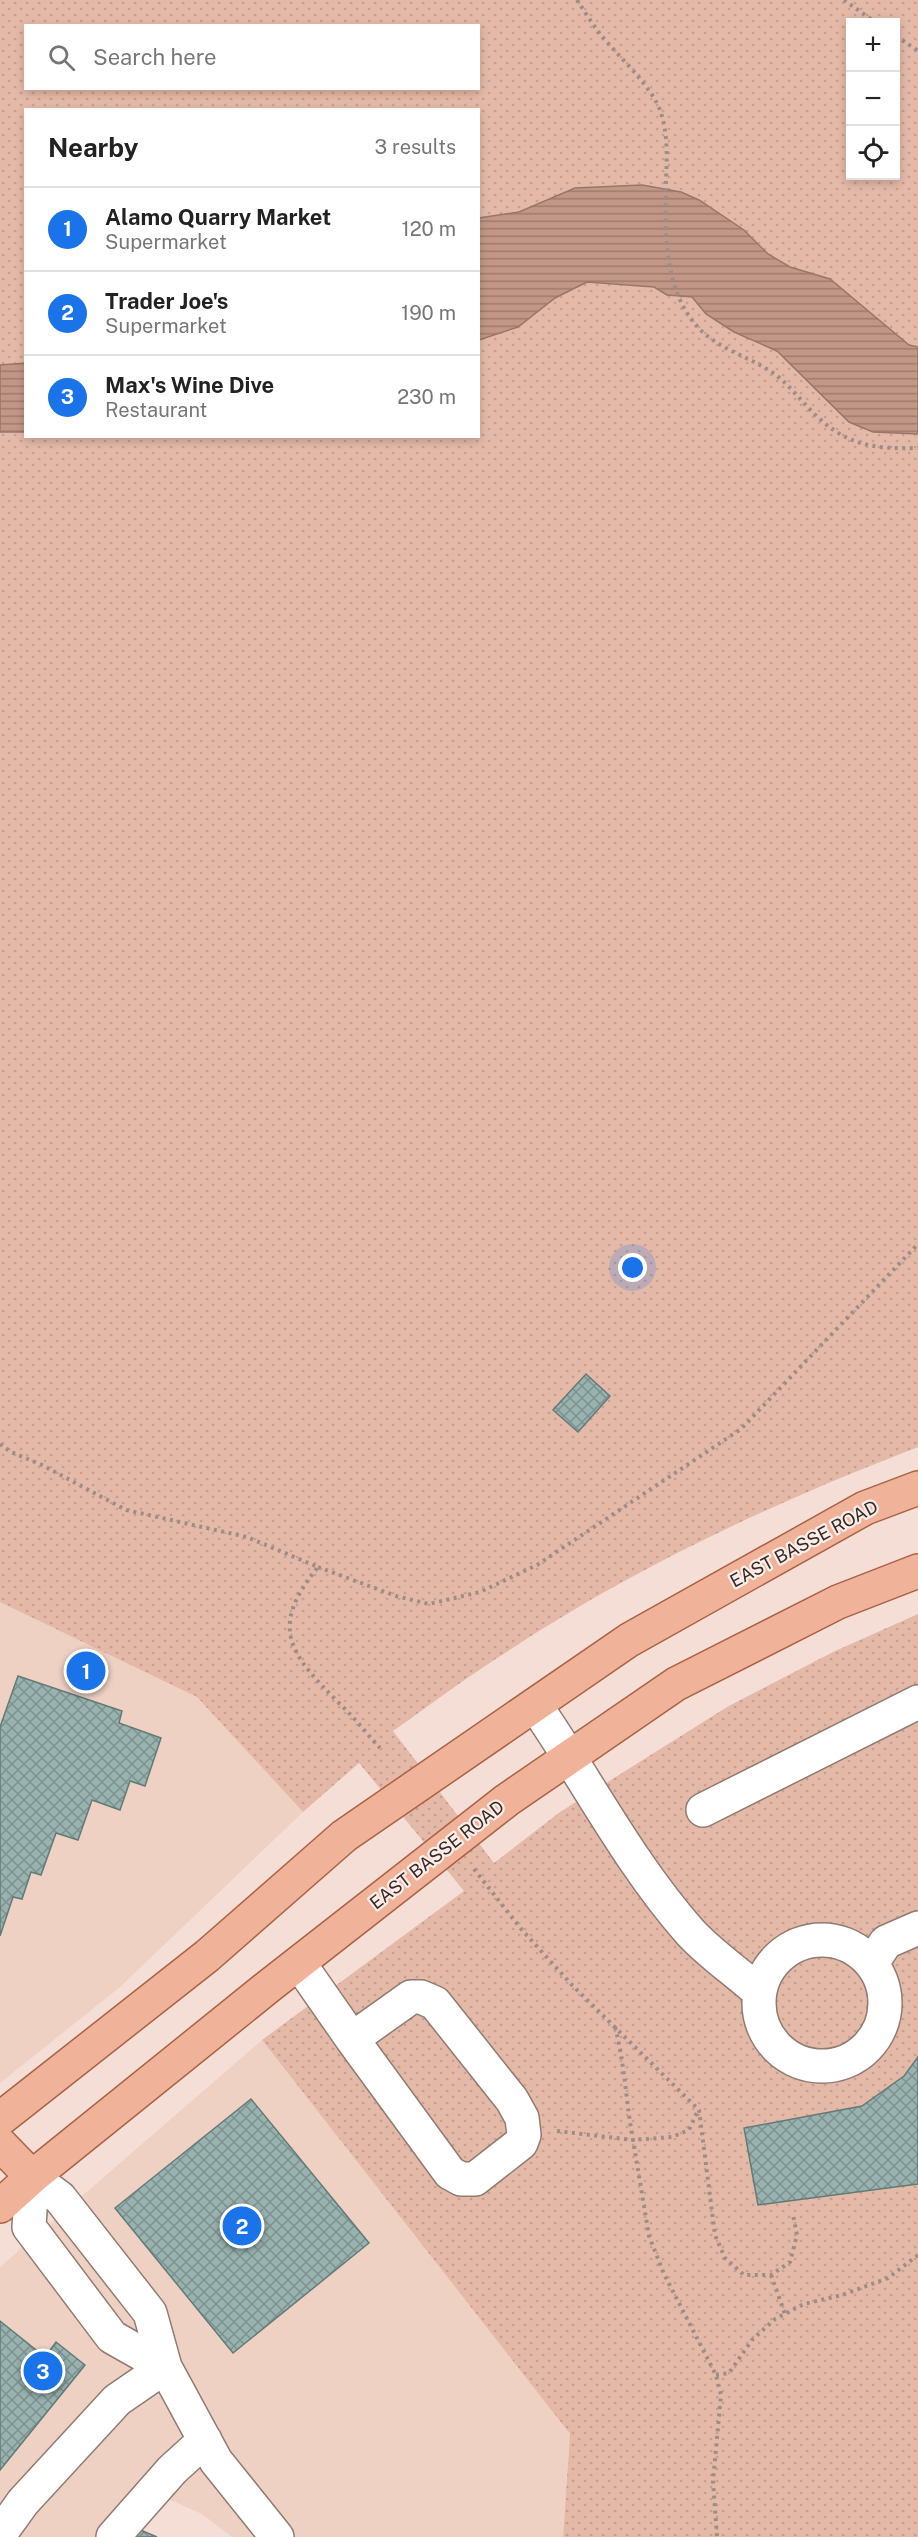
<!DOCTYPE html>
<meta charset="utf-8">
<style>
:root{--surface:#fff;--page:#f2f2f2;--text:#222;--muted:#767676;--line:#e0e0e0;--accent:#1a73e8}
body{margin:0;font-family:"Public Sans",sans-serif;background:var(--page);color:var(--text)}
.controls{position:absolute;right:18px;top:18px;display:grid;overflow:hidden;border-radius:0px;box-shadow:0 3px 9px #0003}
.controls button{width:54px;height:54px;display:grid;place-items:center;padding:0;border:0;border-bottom:2px solid var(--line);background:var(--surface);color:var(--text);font:30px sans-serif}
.you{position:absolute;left:633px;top:1268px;width:21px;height:21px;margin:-15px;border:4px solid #fff;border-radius:50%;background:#1a73e8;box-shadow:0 0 0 9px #1a73e833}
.badge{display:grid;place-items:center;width:39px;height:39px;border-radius:50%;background:var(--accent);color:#fff;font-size:20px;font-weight:700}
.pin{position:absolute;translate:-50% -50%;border:3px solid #fff;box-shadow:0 2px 6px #0006}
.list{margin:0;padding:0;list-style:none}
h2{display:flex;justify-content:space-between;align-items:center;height:78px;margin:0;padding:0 24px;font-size:26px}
h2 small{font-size:20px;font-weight:400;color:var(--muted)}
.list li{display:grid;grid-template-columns:39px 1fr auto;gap:18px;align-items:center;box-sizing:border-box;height:84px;padding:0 24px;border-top:2px solid var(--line)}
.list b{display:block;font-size:22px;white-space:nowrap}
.list p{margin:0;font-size:20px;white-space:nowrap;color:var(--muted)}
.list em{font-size:20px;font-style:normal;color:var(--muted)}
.icon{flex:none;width:33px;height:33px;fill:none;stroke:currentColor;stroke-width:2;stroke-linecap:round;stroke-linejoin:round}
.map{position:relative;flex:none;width:918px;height:2537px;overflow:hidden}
.search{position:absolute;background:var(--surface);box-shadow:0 3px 9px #0003;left:24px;top:24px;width:456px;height:66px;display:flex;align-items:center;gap:15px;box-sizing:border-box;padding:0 21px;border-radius:0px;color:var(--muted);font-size:22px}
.panel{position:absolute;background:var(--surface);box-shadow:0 3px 9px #0003;left:24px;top:108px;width:456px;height:330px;border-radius:0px}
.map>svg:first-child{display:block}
.built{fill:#efd1c4}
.grass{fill:url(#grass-dots);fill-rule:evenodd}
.water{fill:url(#water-rules);stroke:#98776a;stroke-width:1.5}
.building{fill:url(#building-cross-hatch);stroke:#627b78;stroke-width:1.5}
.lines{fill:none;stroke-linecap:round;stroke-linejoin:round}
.minor-casing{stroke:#907b72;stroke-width:36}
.major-casing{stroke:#a86245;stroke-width:36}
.path{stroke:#9e8d87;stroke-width:4;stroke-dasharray:3 4.5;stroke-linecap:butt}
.minor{stroke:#fff;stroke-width:33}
.major{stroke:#f0b299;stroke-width:33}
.labels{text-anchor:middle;stroke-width:4.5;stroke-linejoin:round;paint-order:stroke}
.street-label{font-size:18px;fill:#342b28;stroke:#fcede8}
</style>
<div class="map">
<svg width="918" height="2537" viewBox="0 0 918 2537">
<defs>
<pattern id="grass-dots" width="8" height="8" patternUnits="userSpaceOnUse" patternTransform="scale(1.5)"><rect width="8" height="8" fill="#e5b9a8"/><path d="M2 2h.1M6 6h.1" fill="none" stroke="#c59f91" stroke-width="1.8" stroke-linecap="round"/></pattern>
<pattern id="water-rules" width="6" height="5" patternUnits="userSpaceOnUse" patternTransform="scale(1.5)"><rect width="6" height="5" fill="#c39786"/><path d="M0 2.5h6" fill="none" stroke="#9f7b6e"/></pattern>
<pattern id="building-cross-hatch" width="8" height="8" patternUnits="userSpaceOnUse" patternTransform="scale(1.5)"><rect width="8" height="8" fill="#98b2af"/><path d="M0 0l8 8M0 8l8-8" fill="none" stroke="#7d918e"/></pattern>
</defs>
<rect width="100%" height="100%" fill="#f5ded5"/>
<path class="built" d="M 0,1513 L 43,1529 L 303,1812 L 120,1987 L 0,2083 Z
M 262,2040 L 570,2434 L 563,2537 L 232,2537 L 202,2514 L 159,2495 L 129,2537 L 0,2537 L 0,2267 Z"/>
<path class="grass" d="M 0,0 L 918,0 L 918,1447 C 775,1502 633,1568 505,1653 C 467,1677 430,1705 393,1731 L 494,1863 L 560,1812 L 727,1707 L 833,1652 L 918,1614 L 918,2537 L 563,2537 L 570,2434 L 262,2040 L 464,1891 L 359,1763 L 303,1812 L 197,1697 L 0,1602 ZM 850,22 L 896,22 L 896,176 L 850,176 ZM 26,26 L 478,26 L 478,88 L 26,88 ZM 26,110 L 478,110 L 478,436 L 26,436 Z"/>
<path class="water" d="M 642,185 L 681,192 L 699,200 L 744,230 L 768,254 L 790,267 L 830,279 L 909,345 L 918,347 L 918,434 L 873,432 L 849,422 L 777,351 L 734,332 L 706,314 L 692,297 L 667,295 L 654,287 L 587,282 L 555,298 L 518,327 L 479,340 L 479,218 L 519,212 L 575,188 Z
M 25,363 L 25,432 L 0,432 L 0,365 Z"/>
<path class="building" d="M 586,1374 L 610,1396 L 578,1432 L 553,1410 Z
M 18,1676 L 122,1711 L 119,1723 L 161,1738 L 145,1786 L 130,1781 L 120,1810 L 92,1800 L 78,1840 L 56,1833 L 41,1875 L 31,1872 L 22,1899 L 13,1897 L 0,1936 L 0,1727 Z
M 918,2057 L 918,2184 L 758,2205 L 744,2128 L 862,2106 L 904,2076 Z
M 251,2099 L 369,2243 L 233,2353 L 115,2208 Z
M 0,2321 L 45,2357 L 56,2342 L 85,2365 L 0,2470 Z
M 138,2529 L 157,2537 L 135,2537 Z"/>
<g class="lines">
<defs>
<path id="minor" d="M 535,1705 C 587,1780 629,1863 690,1932 C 710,1954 737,1972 759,1992
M 703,1810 L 918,1702
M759 2003a63 63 0 1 1 126 0a63 63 0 1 1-126 0Z
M 299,1963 L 352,2039 L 450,2173 L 461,2179 L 475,2179 L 521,2143 L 524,2135 L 522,2118 L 512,2100 L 435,2003 L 421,1997 L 411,1997 L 352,2039
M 872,1963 L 886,1942 L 918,1928
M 32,2177 L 60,2198 L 150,2313 L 165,2367 L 216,2461 L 277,2537
M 32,2177 L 29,2227 L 112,2337 L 165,2367
M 0,2534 L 23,2502 L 117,2400 L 165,2367
M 113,2537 L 172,2470 L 205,2440"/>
<path id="major" d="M 0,2119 L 207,1956 L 344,1836 L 629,1640 L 865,1508 L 918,1488
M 0,2144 L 32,2177
M 0,2206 L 32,2177 L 269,1986 L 507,1800 L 676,1684 L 838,1602 L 918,1571"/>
</defs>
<use href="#minor" class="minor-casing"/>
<use href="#major" class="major-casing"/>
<path class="path" d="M 577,0 C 584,11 592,23 600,34 C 617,55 653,87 661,113 C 668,135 667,157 666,180 C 665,228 663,286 695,324 C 718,352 757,357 783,381 C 796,393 807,408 821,420 C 851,447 879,449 918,448
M 844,0 L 875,22
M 896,36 L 918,51
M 0,1444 L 11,1452 L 42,1465 L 126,1510 L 247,1537 L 318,1567 C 268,1628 290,1654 339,1703 C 354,1717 366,1733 380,1748
M 318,1567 L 396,1596 L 429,1604 L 480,1592 L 537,1565 L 741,1429 L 918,1244
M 474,1869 L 522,1930 L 572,1985 L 699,2110 L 715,2235 L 725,2258 L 744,2275 L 771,2275 L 790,2262 L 797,2235 L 793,2215
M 615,2027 C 625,2065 626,2103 633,2140 L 672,2137 L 689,2130 L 698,2110
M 557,2131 L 633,2140 L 649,2236 L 664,2274 L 716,2375 L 721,2395 L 713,2481 L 717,2537
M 771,2275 L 785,2314
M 716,2375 L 729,2373 L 752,2340 L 775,2319 L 804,2304 L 842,2295 L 888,2278 L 918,2255"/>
<use href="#minor" class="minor"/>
<use href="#major" class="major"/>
</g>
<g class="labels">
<g class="street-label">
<text transform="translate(804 1544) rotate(-28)" y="6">EAST BASSE ROAD</text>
<text transform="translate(437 1855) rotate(-38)" y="6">EAST BASSE ROAD</text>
</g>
</g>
</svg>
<div class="controls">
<button>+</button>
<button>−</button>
<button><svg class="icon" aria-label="locate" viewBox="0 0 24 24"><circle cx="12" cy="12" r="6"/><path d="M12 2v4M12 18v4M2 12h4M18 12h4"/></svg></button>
</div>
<div class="you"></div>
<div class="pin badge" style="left:86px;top:1671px">1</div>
<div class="pin badge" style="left:242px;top:2226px">2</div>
<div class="pin badge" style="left:43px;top:2371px">3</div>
<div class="search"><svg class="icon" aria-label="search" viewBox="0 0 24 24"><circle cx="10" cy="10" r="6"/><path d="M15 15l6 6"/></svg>Search here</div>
<section class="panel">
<h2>Nearby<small>3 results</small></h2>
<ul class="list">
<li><span class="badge">1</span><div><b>Alamo Quarry Market</b><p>Supermarket</p></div><em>120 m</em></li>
<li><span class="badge">2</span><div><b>Trader Joe's</b><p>Supermarket</p></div><em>190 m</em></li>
<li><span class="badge">3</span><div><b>Max's Wine Dive</b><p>Restaurant</p></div><em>230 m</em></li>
</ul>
</section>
</div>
